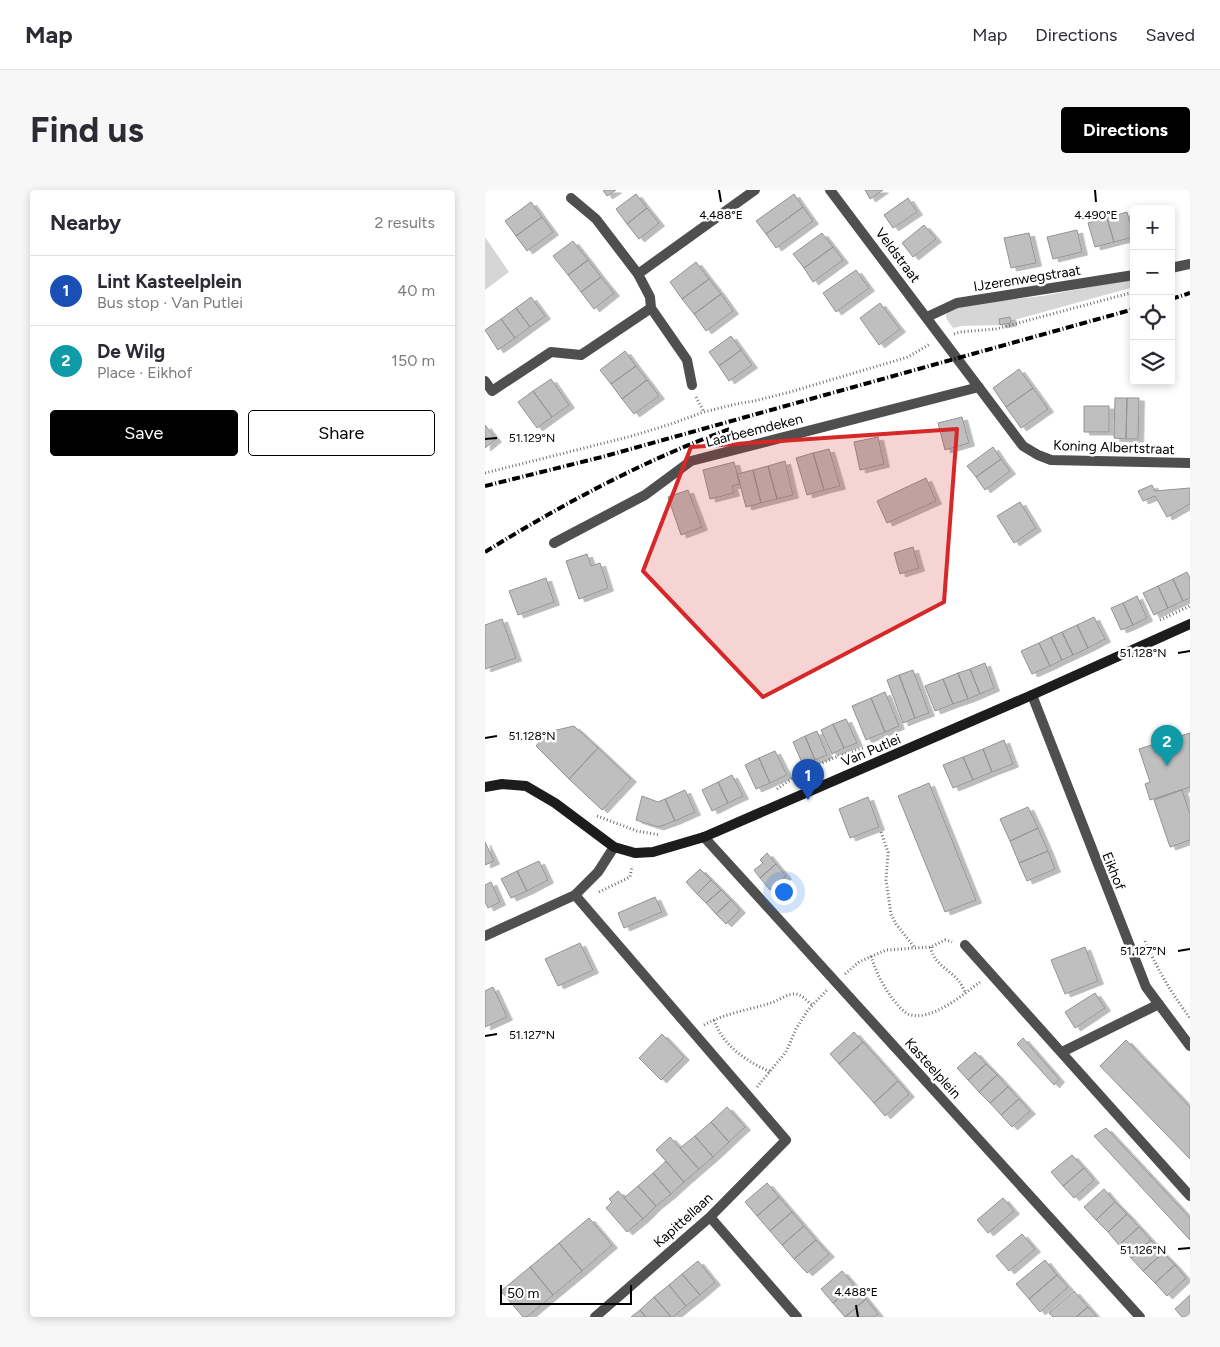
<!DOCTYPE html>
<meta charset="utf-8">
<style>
:root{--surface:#fff;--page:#f7f7f7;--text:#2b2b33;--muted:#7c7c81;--line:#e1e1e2;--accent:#000}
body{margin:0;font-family:Figtree,sans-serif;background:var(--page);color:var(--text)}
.controls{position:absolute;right:15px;top:15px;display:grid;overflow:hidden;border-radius:5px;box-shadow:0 2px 8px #0003}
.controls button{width:45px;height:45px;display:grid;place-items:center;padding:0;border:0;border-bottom:1px solid var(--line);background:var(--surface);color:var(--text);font:25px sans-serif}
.scale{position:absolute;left:15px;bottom:12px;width:132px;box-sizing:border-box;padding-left:5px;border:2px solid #000;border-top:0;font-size:14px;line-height:18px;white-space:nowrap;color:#000;-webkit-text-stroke:4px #fff;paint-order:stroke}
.you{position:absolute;left:298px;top:701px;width:18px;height:18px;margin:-12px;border:4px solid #fff;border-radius:50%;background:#1a73e8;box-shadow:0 0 0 8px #1a73e833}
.badge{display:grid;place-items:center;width:32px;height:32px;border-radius:50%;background:var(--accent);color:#fff;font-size:16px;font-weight:700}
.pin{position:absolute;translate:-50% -41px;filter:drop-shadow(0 1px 2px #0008)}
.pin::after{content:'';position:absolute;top:26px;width:18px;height:15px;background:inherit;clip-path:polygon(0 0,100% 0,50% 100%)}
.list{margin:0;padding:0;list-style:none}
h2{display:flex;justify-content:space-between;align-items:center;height:65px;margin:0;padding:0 20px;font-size:21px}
h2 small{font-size:16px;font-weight:400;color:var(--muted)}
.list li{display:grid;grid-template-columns:32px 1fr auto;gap:15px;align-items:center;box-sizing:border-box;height:70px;padding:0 20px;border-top:1px solid var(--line)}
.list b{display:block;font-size:19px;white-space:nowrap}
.list p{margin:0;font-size:16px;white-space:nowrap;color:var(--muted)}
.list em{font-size:16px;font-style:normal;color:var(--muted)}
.actions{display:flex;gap:10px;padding:15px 20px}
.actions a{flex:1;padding:11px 0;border:1px solid var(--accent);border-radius:5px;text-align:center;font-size:18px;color:var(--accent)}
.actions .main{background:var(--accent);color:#fff}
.icon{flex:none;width:28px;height:28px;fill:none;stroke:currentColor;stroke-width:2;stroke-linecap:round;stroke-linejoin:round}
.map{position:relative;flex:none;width:705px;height:1127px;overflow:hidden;border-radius:5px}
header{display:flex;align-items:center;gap:30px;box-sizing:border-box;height:70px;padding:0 25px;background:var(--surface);border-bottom:1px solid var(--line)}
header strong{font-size:24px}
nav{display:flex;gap:28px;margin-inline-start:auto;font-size:18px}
.intro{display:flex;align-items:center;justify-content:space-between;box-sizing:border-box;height:120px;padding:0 30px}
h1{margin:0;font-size:35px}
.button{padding:12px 22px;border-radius:5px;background:var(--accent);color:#fff;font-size:18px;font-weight:700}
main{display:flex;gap:30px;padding:0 30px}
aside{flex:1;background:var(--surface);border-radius:5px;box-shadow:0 2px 8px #0003}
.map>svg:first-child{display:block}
.green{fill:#d6d6d6}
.building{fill:#bfbfbf;stroke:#939393;filter:url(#shadow)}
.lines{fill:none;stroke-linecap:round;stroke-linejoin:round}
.path{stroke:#717171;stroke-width:3;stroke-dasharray:1 2.5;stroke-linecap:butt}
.street{stroke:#4f4f4f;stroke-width:10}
.secondary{stroke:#1c1c1c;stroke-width:10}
.rail{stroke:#000;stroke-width:4;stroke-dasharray:8 2.5 1 2.5;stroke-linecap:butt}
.marked{fill:#d62828;fill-opacity:0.2;stroke:#d62828;stroke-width:4;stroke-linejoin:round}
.ticks{fill:none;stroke:#000;stroke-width:2}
.labels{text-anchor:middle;stroke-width:5;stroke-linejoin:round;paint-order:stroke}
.street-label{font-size:14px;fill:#000;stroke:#fff}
.ticks-label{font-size:12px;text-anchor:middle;fill:#000;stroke:#fff;stroke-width:5;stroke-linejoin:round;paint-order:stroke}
</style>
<header>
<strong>Map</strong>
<nav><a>Map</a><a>Directions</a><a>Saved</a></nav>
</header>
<div class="intro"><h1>Find us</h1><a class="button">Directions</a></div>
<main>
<aside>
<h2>Nearby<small>2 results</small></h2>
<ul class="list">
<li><span class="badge" style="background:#1a4fb4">1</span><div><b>Lint Kasteelplein</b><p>Bus stop · Van Putlei</p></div><em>40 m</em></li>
<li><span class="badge" style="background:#0f9aa8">2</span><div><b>De Wilg</b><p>Place · Eikhof</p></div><em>150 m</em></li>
</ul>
<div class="actions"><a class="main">Save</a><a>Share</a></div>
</aside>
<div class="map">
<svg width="705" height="1127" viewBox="0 0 705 1127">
<defs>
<filter id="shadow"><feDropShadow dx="5.5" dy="3" stdDeviation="0" flood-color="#0004"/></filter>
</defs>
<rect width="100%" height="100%" fill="#fff"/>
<path class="green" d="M 0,47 L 24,82 L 0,100 Z
M 649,89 L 649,97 L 526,131 L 525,127 L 515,129 L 515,135 L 477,136 L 468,138 L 461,128 L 461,124 L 478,115 L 557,106 Z"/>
<path class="building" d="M 118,0 L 131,0 L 122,6 Z
M 380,0 L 398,0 L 385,9 Z
M 151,4 L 162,18 L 142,34 L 131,19 Z
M 309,4 L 318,17 L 281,44 L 271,31 Z
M 423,8 L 432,22 L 408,38 L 399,25 Z
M 46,12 L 57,27 L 31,46 L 20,31 Z
M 318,17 L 328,31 L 291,58 L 281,44 Z
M 162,18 L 174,33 L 154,49 L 142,34 Z
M 642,22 L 649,47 L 629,52 L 622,28 Z
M 57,27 L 68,42 L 42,61 L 31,46 Z
M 622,28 L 629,52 L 610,57 L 603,33 Z
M 439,35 L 451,49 L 428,67 L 417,53 Z
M 592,40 L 597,62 L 568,69 L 562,47 Z
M 337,43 L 348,57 L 319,78 L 308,64 Z
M 544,43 L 551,73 L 526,78 L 519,48 Z
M 88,51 L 103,70 L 83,85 L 68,66 Z
M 348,57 L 358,70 L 328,92 L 319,78 Z
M 103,70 L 116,87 L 96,102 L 83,85 Z
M 211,72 L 224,89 L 197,109 L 185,92 Z
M 371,80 L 384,98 L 351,122 L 338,103 Z
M 116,87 L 129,103 L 109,119 L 96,102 Z
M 224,89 L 236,104 L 209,124 L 197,109 Z
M 236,104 L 248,121 L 221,141 L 209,124 Z
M 46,107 L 60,126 L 45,137 L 31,118 Z
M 395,113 L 415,139 L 394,155 L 375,128 Z
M 31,118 L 45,137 L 30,148 L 16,129 Z
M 525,127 L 526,133 L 515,135 L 514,129 Z
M 16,129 L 30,148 L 13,160 L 0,140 Z
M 246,146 L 256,160 L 234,176 L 224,162 Z
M 256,160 L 267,175 L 244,191 L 234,176 Z
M 140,161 L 151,176 L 126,194 L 115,180 Z
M 151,176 L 162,190 L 137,209 L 126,194 Z
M 534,179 L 548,198 L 521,217 L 508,198 Z
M 66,189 L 84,215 L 67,227 L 48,201 Z
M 162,190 L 174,206 L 149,224 L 137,209 Z
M 548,198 L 563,219 L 536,238 L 521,217 Z
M 48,201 L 67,227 L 52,238 L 33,212 Z
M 630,208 L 642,208 L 641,249 L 629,248 Z
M 642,208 L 654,208 L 653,249 L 641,249 Z
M 599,216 L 624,216 L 624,242 L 599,242 Z
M 477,227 L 484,253 L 460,260 L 453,233 Z
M 0,235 L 11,249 L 0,258 Z
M 393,247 L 399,274 L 375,280 L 369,252 Z
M 508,257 L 516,269 L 491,287 L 482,276 Z
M 344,259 L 355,296 L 339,300 L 328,263 Z
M 328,263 L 339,300 L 322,305 L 311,268 Z
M 516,269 L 525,281 L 500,300 L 491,287 Z
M 300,271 L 308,305 L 292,309 L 283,276 Z
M 249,272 L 255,294 L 247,296 L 249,303 L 225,309 L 218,280 Z
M 283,276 L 292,309 L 276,313 L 268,280 Z
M 268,280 L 276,313 L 261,317 L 252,284 Z
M 441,288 L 451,311 L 402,333 L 392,311 Z
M 667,295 L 670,301 L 705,298 L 705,314 L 682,327 L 670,306 L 658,311 L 653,301 Z
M 203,300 L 217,337 L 196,345 L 183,307 Z
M 535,312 L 551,338 L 529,353 L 512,326 Z
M 428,357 L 434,378 L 415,384 L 409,363 Z
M 102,364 L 106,376 L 115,373 L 123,398 L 94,409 L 81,371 Z
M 702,382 L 705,388 L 705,408 L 698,411 L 688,389 Z
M 61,388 L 69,412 L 33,425 L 24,401 Z
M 688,389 L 698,411 L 683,418 L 673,396 Z
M 673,396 L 683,418 L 669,425 L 658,403 Z
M 652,406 L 662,428 L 648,435 L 638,413 Z
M 638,413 L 648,435 L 636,440 L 626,418 Z
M 609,427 L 620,449 L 603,458 L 592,435 Z
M 17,429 L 31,468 L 0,479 L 0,435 Z
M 592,435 L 603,458 L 588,465 L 577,442 Z
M 577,442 L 588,465 L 577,470 L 566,447 Z
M 566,447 L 577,470 L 565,476 L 554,453 Z
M 554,453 L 565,476 L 547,484 L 536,461 Z
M 500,473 L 509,498 L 495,504 L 485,479 Z
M 485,479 L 495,504 L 483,509 L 473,483 Z
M 428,480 L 444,523 L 430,528 L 414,485 Z
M 473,483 L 483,509 L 468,514 L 458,489 Z
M 414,485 L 430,528 L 418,533 L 402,490 Z
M 458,489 L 468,514 L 450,521 L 440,496 Z
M 400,502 L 414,536 L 400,542 L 386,508 Z
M 386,508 L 400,542 L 381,550 L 367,516 Z
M 361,529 L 372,553 L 359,558 L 348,534 Z
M 348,534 L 359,558 L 347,564 L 336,540 Z
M 89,536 L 113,558 L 84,589 L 51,556 L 63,542 Z
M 332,541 L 342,565 L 330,570 L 320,546 Z
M 705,543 L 705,597 L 665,610 L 660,594 L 665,592 L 654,559 Z
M 320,546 L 330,570 L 318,575 L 308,552 Z
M 519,550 L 528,574 L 507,582 L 498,559 Z
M 113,558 L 146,589 L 117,620 L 84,589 Z
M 498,559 L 507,582 L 488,590 L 478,567 Z
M 290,561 L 302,585 L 285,593 L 274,568 Z
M 478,567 L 488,590 L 468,598 L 458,575 Z
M 274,568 L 285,593 L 271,599 L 260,575 Z
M 247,585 L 258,606 L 243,613 L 233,592 Z
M 233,592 L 243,613 L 227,621 L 217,600 Z
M 444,593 L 491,710 L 460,722 L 413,606 Z
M 200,600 L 210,622 L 190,631 L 180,609 Z
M 697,600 L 705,624 L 705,650 L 685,657 L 669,610 Z
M 157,606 L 173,612 L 180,609 L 190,631 L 173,637 L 151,630 Z
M 383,607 L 394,637 L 365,648 L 354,619 Z
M 543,617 L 553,638 L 525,651 L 515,629 Z
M 553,638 L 563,661 L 534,673 L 525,651 Z
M 0,652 L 9,671 L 0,675 Z
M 563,661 L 570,679 L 542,691 L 534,673 Z
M 282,663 L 291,674 L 275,688 L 269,680 L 278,673 L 275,670 Z
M 54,671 L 63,690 L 42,701 L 32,681 Z
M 291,674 L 301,686 L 285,700 L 275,688 Z
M 215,679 L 226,690 L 212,704 L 201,692 Z
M 32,681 L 42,701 L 26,708 L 16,689 Z
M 226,690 L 236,700 L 221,713 L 212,704 Z
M 6,692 L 15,712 L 3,718 L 0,712 L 0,695 Z
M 236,700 L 246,710 L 231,724 L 221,713 Z
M 170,707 L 177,722 L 139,738 L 133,723 Z
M 246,710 L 255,720 L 241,734 L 231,724 Z
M 95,753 L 108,780 L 73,796 L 60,769 Z
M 600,757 L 613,791 L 580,804 L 566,770 Z
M 8,797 L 22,827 L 0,837 L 0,801 Z
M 610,803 L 620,818 L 590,838 L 580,822 Z
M 369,842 L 378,852 L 354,874 L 345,864 Z
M 177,844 L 199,867 L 176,890 L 154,868 Z
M 538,848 L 574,889 L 569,895 L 532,854 Z
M 641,850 L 705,917 L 705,969 L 615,876 Z
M 378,852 L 413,891 L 389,913 L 354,874 Z
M 490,862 L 501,874 L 483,890 L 472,878 Z
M 501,874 L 512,885 L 494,902 L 483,890 Z
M 512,885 L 523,897 L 505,913 L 494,902 Z
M 413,891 L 424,904 L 400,926 L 389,913 Z
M 523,897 L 534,909 L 516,925 L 505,913 Z
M 534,909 L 545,921 L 527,937 L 516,925 Z
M 242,917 L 260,937 L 244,952 L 226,932 Z
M 226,932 L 244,952 L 228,967 L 210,946 Z
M 621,938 L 705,1028 L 705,1050 L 609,946 Z
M 210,946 L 228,967 L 214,979 L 195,958 Z
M 185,947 L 214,979 L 199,992 L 171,960 Z
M 587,965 L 599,978 L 578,996 L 566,982 Z
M 181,971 L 199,992 L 186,1004 L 168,983 Z
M 599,978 L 609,990 L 589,1008 L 578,996 Z
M 168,983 L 186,1004 L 171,1016 L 153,996 Z
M 282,993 L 294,1007 L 272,1026 L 260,1012 Z
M 153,996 L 171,1016 L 158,1029 L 139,1008 Z
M 619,999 L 630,1012 L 611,1030 L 599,1017 Z
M 133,1001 L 158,1029 L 142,1042 L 121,1018 L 127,1012 L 124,1009 Z
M 294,1007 L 307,1022 L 285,1041 L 272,1026 Z
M 518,1008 L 529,1021 L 503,1043 L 492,1030 Z
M 630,1012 L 642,1024 L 623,1042 L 611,1030 Z
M 307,1022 L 319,1036 L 297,1055 L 285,1041 Z
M 642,1024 L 654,1037 L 634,1055 L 623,1042 Z
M 104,1028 L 127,1055 L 97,1081 L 74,1053 Z
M 319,1036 L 331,1050 L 309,1069 L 297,1055 Z
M 654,1037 L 666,1050 L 646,1068 L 634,1055 Z
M 537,1044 L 550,1059 L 524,1081 L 511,1066 Z
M 331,1050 L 344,1064 L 322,1083 L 309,1069 Z
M 666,1050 L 678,1063 L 658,1081 L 646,1068 Z
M 74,1053 L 97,1081 L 68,1105 L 45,1077 Z
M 678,1063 L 690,1075 L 670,1093 L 658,1081 Z
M 560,1070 L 572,1085 L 544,1109 L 531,1094 Z
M 213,1071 L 230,1092 L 215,1105 L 197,1084 Z
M 690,1075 L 701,1088 L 682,1106 L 670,1093 Z
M 45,1077 L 68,1105 L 42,1127 L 38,1127 L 16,1101 Z
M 357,1081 L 369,1095 L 348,1113 L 336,1099 Z
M 197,1084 L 215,1105 L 201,1116 L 184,1095 Z
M 572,1085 L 583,1097 L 555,1122 L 544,1109 Z
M 184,1095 L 201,1116 L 188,1127 L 186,1127 L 169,1107 Z
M 369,1095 L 381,1109 L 360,1127 L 348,1113 Z
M 589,1101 L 603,1117 L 591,1127 L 568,1127 L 564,1123 Z
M 705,1105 L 705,1127 L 697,1127 L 690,1119 Z
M 169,1107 L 186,1127 L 161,1127 L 155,1120 Z
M 381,1109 L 393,1124 L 389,1127 L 360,1127 Z
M 603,1117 L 612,1127 L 591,1127 Z
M 155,1120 L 161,1127 L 146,1127 Z"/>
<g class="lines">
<path class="path" d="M 469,144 L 475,142 L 511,139 L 649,102
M 211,207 L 219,222
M 0,283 L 147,246 L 186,234 L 219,222 L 251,214 L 269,211 L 305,202 L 423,167 L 445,154
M 675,430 L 705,416
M 292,599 C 321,578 357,562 393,555
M 112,626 L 152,641 L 175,645
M 396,642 L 403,662 L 401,690 L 406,724 L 411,734 L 430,758
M 114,702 L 145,687 L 147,676
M 660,751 C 672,779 687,804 705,828
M 446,757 C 447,772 463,779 472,789 C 476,793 478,798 481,803
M 386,766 C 391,782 397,794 407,808 C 412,814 416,820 423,824 C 445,833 479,804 495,792
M 360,784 L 374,772 L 401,760 L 446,757 L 460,750 L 467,752
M 229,830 C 238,856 262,872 286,882
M 219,835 C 240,823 264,820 286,813 C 293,811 302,803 311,804 C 317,805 322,811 327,815
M 272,897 L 301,862 L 311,839 L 323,820 L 342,800"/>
<path class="street" d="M 345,0 L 538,256 L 553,265 L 566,270 L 705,273
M 86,8 L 111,29 L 153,84 L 165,107 L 166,118 L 202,170 L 207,195
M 686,78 L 705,74
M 153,84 L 270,0
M 442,127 L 472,113 L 649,85
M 0,191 L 7,201 L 66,162 L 96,165 L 166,118
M 69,353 L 160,305 L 206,271 L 494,197
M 547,505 L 661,797 L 705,856
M 219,647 L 655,1127
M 90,705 L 301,950 L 225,1027 L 110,1127
M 0,746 L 90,705 L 113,682 L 129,657
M 480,755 L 705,1006
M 577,862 L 674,814
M 225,1027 L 312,1127"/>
<path class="secondary" d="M 0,597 L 17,594 L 41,596 L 70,613 L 129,657 L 150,663 L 168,662 L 219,647 L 547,505 L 705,434"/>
<path class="rail" d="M 686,109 L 705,103
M 0,296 L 117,267 L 649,119
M 0,362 C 78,314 159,270 245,239"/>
</g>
<path class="marked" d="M 472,239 L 459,412 L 278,507 L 158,381 L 206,257 Z"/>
<path class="ticks" d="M 234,0 L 236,12M 610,0 L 611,12M 0,249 L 12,248M 693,463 L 705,461M 0,548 L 12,546M 693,761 L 705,759M 0,846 L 12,844M 693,1059 L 705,1058M 371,1115 L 373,1127"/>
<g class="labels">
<g class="street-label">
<text transform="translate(413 65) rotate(53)" y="5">Veldstraat</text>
<text transform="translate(542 88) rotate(-9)" y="5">IJzerenwegstraat</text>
<text transform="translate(269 240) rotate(-14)" y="5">Laarbeemdeken</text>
<text transform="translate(629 257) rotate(2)" y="5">Koning Albertstraat</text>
<text transform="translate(386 560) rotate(-23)" y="5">Van Putlei</text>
<text transform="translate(629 681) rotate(68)" y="5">Eikhof</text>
<text transform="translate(448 878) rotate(48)" y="5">Kasteelplein</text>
<text transform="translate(198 1030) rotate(-42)" y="5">Kapittellaan</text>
</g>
</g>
<g class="ticks-label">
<text x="236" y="29">4.488°E</text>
<text x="611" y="29">4.490°E</text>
<text x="47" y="252">51.129°N</text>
<text x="658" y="467">51.128°N</text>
<text x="47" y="550">51.128°N</text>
<text x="658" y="765">51.127°N</text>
<text x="47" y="849">51.127°N</text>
<text x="658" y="1064">51.126°N</text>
<text x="371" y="1106">4.488°E</text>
</g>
</svg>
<div class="controls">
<button>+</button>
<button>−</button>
<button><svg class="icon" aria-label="locate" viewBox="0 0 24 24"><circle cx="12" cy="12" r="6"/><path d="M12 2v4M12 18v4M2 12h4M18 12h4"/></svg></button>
<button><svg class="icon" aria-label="layers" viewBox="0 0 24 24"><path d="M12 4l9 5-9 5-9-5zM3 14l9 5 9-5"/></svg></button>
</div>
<div class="scale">50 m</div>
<div class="you"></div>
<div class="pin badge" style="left:323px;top:610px;background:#1a4fb4">1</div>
<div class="pin badge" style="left:682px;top:576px;background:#0f9aa8">2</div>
</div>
</main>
